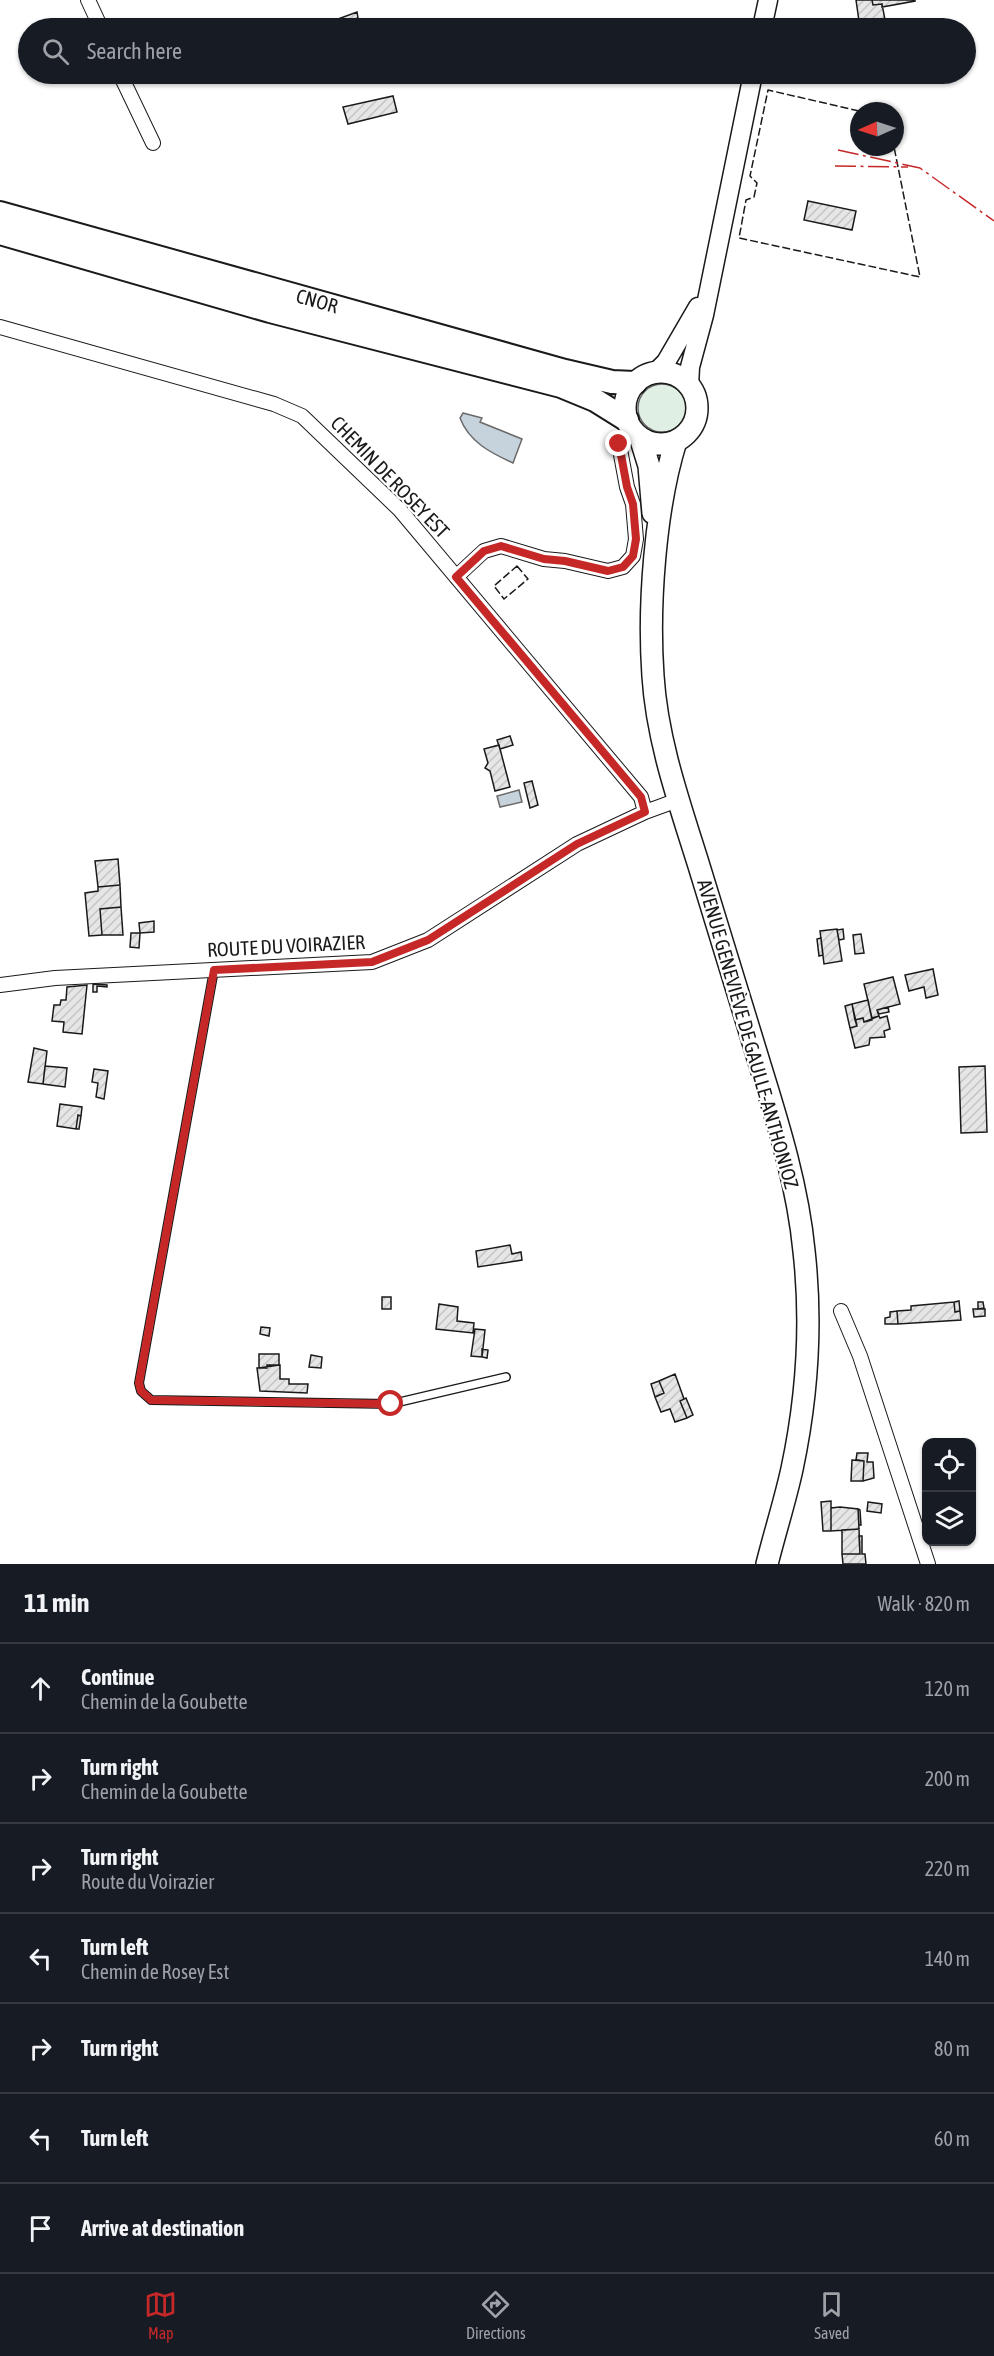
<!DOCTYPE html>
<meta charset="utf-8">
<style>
:root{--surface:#171b24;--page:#20242c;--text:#f1f3f6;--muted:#9ea1a6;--line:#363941;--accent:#c62828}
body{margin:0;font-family:"Asap Condensed",sans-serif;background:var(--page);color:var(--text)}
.controls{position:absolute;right:18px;bottom:18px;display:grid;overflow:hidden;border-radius:12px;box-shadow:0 2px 4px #0004}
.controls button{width:54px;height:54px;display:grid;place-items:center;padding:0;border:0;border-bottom:2px solid var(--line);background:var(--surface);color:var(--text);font:30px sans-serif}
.compass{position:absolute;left:850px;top:102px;width:54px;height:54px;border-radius:50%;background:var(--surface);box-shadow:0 2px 4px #0004;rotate:267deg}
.stop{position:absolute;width:18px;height:18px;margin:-14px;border:4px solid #c62828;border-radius:50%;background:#fff}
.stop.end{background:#c62828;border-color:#fff;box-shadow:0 2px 6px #0008}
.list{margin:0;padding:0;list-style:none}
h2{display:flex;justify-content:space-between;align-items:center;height:78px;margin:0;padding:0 24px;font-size:26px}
h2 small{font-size:20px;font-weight:400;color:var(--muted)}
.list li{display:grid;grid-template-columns:39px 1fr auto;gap:18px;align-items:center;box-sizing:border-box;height:90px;padding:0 24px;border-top:2px solid var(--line)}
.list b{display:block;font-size:22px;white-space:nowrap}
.list p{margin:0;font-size:20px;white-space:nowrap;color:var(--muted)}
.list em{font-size:20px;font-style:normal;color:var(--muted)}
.icon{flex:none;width:33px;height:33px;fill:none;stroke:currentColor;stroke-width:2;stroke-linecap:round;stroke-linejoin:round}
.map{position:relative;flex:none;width:994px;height:1564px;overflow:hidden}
.search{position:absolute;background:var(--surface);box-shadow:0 2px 4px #0004;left:18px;right:18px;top:18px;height:66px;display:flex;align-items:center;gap:15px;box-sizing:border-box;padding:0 21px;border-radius:33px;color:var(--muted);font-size:22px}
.sheet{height:708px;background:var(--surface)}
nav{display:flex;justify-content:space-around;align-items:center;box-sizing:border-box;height:84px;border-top:2px solid var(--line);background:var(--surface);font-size:16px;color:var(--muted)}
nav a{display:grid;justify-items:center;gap:3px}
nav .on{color:var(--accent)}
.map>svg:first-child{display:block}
.green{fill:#e0efe3;stroke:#6a6a6a;stroke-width:1.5}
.water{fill:#c6d2dc;stroke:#6a6a6a;stroke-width:1.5}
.building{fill:url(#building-hatch);stroke:#1a1a1a;stroke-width:1.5}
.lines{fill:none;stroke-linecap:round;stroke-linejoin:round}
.service-casing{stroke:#1a1a1a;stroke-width:10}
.minor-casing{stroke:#1a1a1a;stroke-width:16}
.secondary-casing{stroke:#1a1a1a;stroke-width:21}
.primary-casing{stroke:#1a1a1a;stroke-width:24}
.trunk-casing{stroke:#1a1a1a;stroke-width:26}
.service{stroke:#fff;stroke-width:7}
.minor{stroke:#fff;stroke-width:14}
.secondary{stroke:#fff;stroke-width:18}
.primary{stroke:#fff;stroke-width:21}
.trunk{stroke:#fff;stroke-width:22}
.fence{stroke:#1a1a1a;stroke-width:1.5;stroke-dasharray:8 3;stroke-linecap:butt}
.power{stroke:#c62828;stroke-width:1.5;stroke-dasharray:21 4.5 3 4.5;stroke-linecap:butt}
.route{stroke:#c62828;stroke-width:8}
.labels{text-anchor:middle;stroke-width:4.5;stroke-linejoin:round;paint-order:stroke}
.street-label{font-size:20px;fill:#1a1a1a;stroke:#fff}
</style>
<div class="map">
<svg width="994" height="1564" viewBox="0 0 994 1564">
<defs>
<pattern id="building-hatch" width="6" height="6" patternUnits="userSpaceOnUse" patternTransform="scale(1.5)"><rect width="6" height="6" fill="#e6e6e6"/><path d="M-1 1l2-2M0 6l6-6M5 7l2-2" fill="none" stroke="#c5c5c5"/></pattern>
</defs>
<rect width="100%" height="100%" fill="#fff"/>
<path class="green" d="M638 408a24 24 0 1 1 48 0a24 24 0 1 1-48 0Z"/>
<path class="water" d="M 463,413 L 482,418 L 480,422 L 522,439 L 513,463 C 491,453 469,442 460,418 Z
M 519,790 L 522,802 L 500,807 L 497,796 Z"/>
<path class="building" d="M 856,0 L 872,0 L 873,5 L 882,4 L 886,25 L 860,28 Z
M 872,0 L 915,0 L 915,1 L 882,7 L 882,4 L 873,5 Z
M 357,12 L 358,18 L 351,20 L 352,28 L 340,28 L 338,19 Z
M 925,20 L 927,28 L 905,28 L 919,26 L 918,21 Z
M 898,24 L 900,28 L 876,28 L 876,27 Z
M 393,96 L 397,112 L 348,124 L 343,107 Z
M 808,201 L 856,211 L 852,230 L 804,220 Z
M 510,736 L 513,745 L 500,749 L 497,740 Z
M 499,745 L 510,787 L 495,791 L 490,771 L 485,768 L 488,763 L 484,749 Z
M 532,781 L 538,805 L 530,808 L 524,783 Z
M 118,859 L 120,885 L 98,887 L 95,861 Z
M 120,885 L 121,907 L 100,909 L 102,935 L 89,936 L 85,893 L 98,891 L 98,887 Z
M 121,907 L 123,935 L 102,935 L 100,909 Z
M 154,921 L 154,932 L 140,933 L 139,923 Z
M 837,929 L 842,961 L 824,964 L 820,931 Z
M 843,929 L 844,939 L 839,940 L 837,930 Z
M 131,933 L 140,933 L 139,948 L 130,947 Z
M 861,934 L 864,953 L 855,954 L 853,935 Z
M 821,938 L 823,955 L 819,956 L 817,939 Z
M 933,969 L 938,995 L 926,998 L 924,987 L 909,991 L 905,975 Z
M 893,977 L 900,1004 L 877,1010 L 879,1016 L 872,1018 L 864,984 Z
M 93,984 L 107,985 L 107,987 L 97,986 L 97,992 L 93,992 Z
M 87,985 L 82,1034 L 63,1032 L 64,1022 L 52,1021 L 54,1005 L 60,1005 L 61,1000 L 66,1000 L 67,987 Z
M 868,1000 L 872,1020 L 864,1022 L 863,1018 L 855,1020 L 852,1004 Z
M 852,1004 L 857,1026 L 850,1028 L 845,1006 Z
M 888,1007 L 889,1012 L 879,1014 L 877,1010 Z
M 879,1016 L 880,1018 L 887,1016 L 890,1029 L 884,1031 L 885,1037 L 870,1038 L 869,1045 L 855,1048 L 850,1028 L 857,1026 L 855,1020 L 863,1018 L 864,1022 Z
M 34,1048 L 47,1051 L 43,1084 L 28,1082 Z
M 45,1066 L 67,1068 L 65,1087 L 43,1084 Z
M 985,1066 L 987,1132 L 961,1133 L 959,1067 Z
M 94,1069 L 108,1071 L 104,1099 L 96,1097 L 98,1083 L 92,1082 Z
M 60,1104 L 82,1107 L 81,1116 L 78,1115 L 76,1129 L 57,1126 Z
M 78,1115 L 81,1116 L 79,1129 L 76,1129 Z
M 510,1245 L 512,1254 L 521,1252 L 522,1260 L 478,1267 L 476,1251 Z
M 382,1297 L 391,1297 L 391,1309 L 382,1309 Z
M 959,1301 L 960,1311 L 955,1312 L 954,1302 Z
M 954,1302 L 955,1312 L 960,1311 L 961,1320 L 898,1324 L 897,1311 L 911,1310 L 911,1306 Z
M 978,1302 L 983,1302 L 984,1308 L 978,1309 Z
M 439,1304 L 458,1307 L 457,1321 L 474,1323 L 473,1333 L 436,1329 Z
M 973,1309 L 985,1309 L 985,1316 L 974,1317 Z
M 897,1311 L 898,1324 L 885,1324 L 885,1318 L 890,1317 L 890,1312 Z
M 261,1327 L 270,1328 L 269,1336 L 260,1334 Z
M 475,1329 L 485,1330 L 482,1357 L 471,1356 Z
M 482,1349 L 488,1350 L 487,1358 L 482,1357 Z
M 259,1354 L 279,1354 L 279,1365 L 259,1368 Z
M 311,1355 L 322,1357 L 321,1368 L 309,1367 Z
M 267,1365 L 280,1365 L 280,1379 L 289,1379 L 289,1384 L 308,1384 L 307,1393 L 260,1391 L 257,1368 L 267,1368 Z
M 675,1374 L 684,1399 L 680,1401 L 687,1418 L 675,1422 L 670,1409 L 661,1412 L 655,1397 L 664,1393 L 659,1381 Z
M 659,1381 L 664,1393 L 655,1397 L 651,1384 Z
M 686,1398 L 693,1415 L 687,1418 L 680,1401 Z
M 857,1453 L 868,1453 L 867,1462 L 873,1462 L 874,1478 L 863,1481 L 864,1461 L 856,1460 Z
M 852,1460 L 864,1461 L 863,1481 L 851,1481 Z
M 831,1501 L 831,1531 L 823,1531 L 821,1502 Z
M 868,1502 L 882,1504 L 881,1513 L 867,1511 Z
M 840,1507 L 858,1509 L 859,1529 L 831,1531 L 831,1508 Z
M 858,1509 L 860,1510 L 861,1525 L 859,1525 Z
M 859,1529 L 860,1554 L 842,1554 L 842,1530 Z
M 859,1536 L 862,1536 L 862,1554 L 865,1554 L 866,1564 L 843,1564 L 842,1554 L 860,1554 Z"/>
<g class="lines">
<defs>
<path id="service" d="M 214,970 L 139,1383 L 141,1391 L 151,1400 L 391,1404 L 506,1377"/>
<path id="minor" d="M 88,0 L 101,28
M 120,74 L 153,143
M 0,327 L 274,404 L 302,416 L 400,510 L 641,797 L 645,812
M 456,577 L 484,551 L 501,546 L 544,559 L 565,561 L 608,571 L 623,567 L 633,556 L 636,539 L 633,504 L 627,487 L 619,444
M 0,985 L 55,978 L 372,962 L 428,940 L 577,844 L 645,812 L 678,800
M 841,1311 L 860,1356 L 928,1564"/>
<path id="secondary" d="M 762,28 L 768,0
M 656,372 L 666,362 L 698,307
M 689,386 L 690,367 L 704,315 L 753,74"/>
<path id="primary" d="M625 408a36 36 0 1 1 72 0a36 36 0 1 1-72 0Z
M 640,437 L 649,466 L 653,513
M 676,441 C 655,508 648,606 653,676 C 657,741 680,805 699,866 C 720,933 740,999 760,1065 C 779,1126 798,1188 804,1251 C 812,1322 807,1398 792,1469 C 785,1501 775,1532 767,1564"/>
<path id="trunk" d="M 0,213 L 565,371 L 612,382 L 635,383
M 0,233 L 270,311 L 561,386 L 595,400 L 627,420"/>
</defs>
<use href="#service" class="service-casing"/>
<use href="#minor" class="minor-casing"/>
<use href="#secondary" class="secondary-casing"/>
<use href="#primary" class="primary-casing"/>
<use href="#trunk" class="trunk-casing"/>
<use href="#service" class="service"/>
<use href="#minor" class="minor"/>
<use href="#secondary" class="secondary"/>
<use href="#primary" class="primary"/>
<use href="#trunk" class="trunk"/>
<path class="fence" d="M 859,111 L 768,90 L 750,176 L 757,183 L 754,197 L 746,200 L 739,238 L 920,277 L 894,147
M 517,566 L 528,579 L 504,599 L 494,586 Z"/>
<path class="power" d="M 838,150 L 920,168 L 994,221
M 835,166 L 908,167"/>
</g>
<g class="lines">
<path class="route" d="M 391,1404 L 151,1400 L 141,1391 L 139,1383 L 214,970 L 372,962 L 428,940 L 577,844 L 645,812 L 641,797 L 456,577 L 484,551 L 501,546 L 544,559 L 565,561 L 608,571 L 623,567 L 633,556 L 636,539 L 633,504 L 627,487 L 619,444"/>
</g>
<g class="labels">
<g class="street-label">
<text transform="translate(317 301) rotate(16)" y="7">CNOR</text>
<text transform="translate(390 477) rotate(46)" y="7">CHEMIN DE ROSEY EST</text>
<text transform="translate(286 946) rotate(-3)" y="7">ROUTE DU VOIRAZIER</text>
<text transform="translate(748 1034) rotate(74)" y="7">AVENUE GENEVIÈVE DE GAULLE-ANTHONIOZ</text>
</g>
</g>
</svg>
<div class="controls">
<button><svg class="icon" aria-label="locate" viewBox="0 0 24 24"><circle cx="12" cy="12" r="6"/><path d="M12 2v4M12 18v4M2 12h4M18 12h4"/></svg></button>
<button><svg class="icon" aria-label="layers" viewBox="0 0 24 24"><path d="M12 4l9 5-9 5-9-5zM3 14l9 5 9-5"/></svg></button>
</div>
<svg class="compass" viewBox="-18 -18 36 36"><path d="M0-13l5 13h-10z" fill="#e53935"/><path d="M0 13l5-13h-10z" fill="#9ea1a6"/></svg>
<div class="stop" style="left:391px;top:1404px"></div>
<div class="stop end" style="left:619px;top:444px"></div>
<div class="search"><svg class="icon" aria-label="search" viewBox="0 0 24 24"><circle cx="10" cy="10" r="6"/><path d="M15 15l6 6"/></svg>Search here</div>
</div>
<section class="sheet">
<h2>11 min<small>Walk · 820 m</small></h2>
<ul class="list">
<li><svg class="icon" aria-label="ahead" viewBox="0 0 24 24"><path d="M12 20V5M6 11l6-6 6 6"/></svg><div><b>Continue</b><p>Chemin de la Goubette</p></div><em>120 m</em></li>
<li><svg class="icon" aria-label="right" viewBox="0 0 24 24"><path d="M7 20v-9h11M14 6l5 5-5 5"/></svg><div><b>Turn right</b><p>Chemin de la Goubette</p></div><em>200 m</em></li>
<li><svg class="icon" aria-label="right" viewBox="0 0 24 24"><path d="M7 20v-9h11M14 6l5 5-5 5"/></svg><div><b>Turn right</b><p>Route du Voirazier</p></div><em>220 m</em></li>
<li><svg class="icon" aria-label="left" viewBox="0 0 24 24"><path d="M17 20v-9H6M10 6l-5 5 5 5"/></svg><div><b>Turn left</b><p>Chemin de Rosey Est</p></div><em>140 m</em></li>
<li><svg class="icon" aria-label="right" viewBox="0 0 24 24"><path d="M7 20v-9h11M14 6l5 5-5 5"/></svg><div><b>Turn right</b></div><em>80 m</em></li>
<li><svg class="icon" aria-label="left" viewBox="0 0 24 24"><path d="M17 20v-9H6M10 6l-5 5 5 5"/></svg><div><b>Turn left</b></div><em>60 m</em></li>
<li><svg class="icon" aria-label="arrive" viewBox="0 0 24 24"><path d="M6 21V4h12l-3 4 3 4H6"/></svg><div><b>Arrive at destination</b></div></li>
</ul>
</section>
<nav>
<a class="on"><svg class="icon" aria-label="map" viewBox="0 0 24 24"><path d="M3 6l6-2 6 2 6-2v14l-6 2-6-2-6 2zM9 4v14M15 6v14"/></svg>Map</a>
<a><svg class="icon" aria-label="directions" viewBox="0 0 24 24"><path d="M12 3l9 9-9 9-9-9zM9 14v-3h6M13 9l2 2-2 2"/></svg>Directions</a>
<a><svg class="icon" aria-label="saved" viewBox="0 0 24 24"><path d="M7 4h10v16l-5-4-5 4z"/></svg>Saved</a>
</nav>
